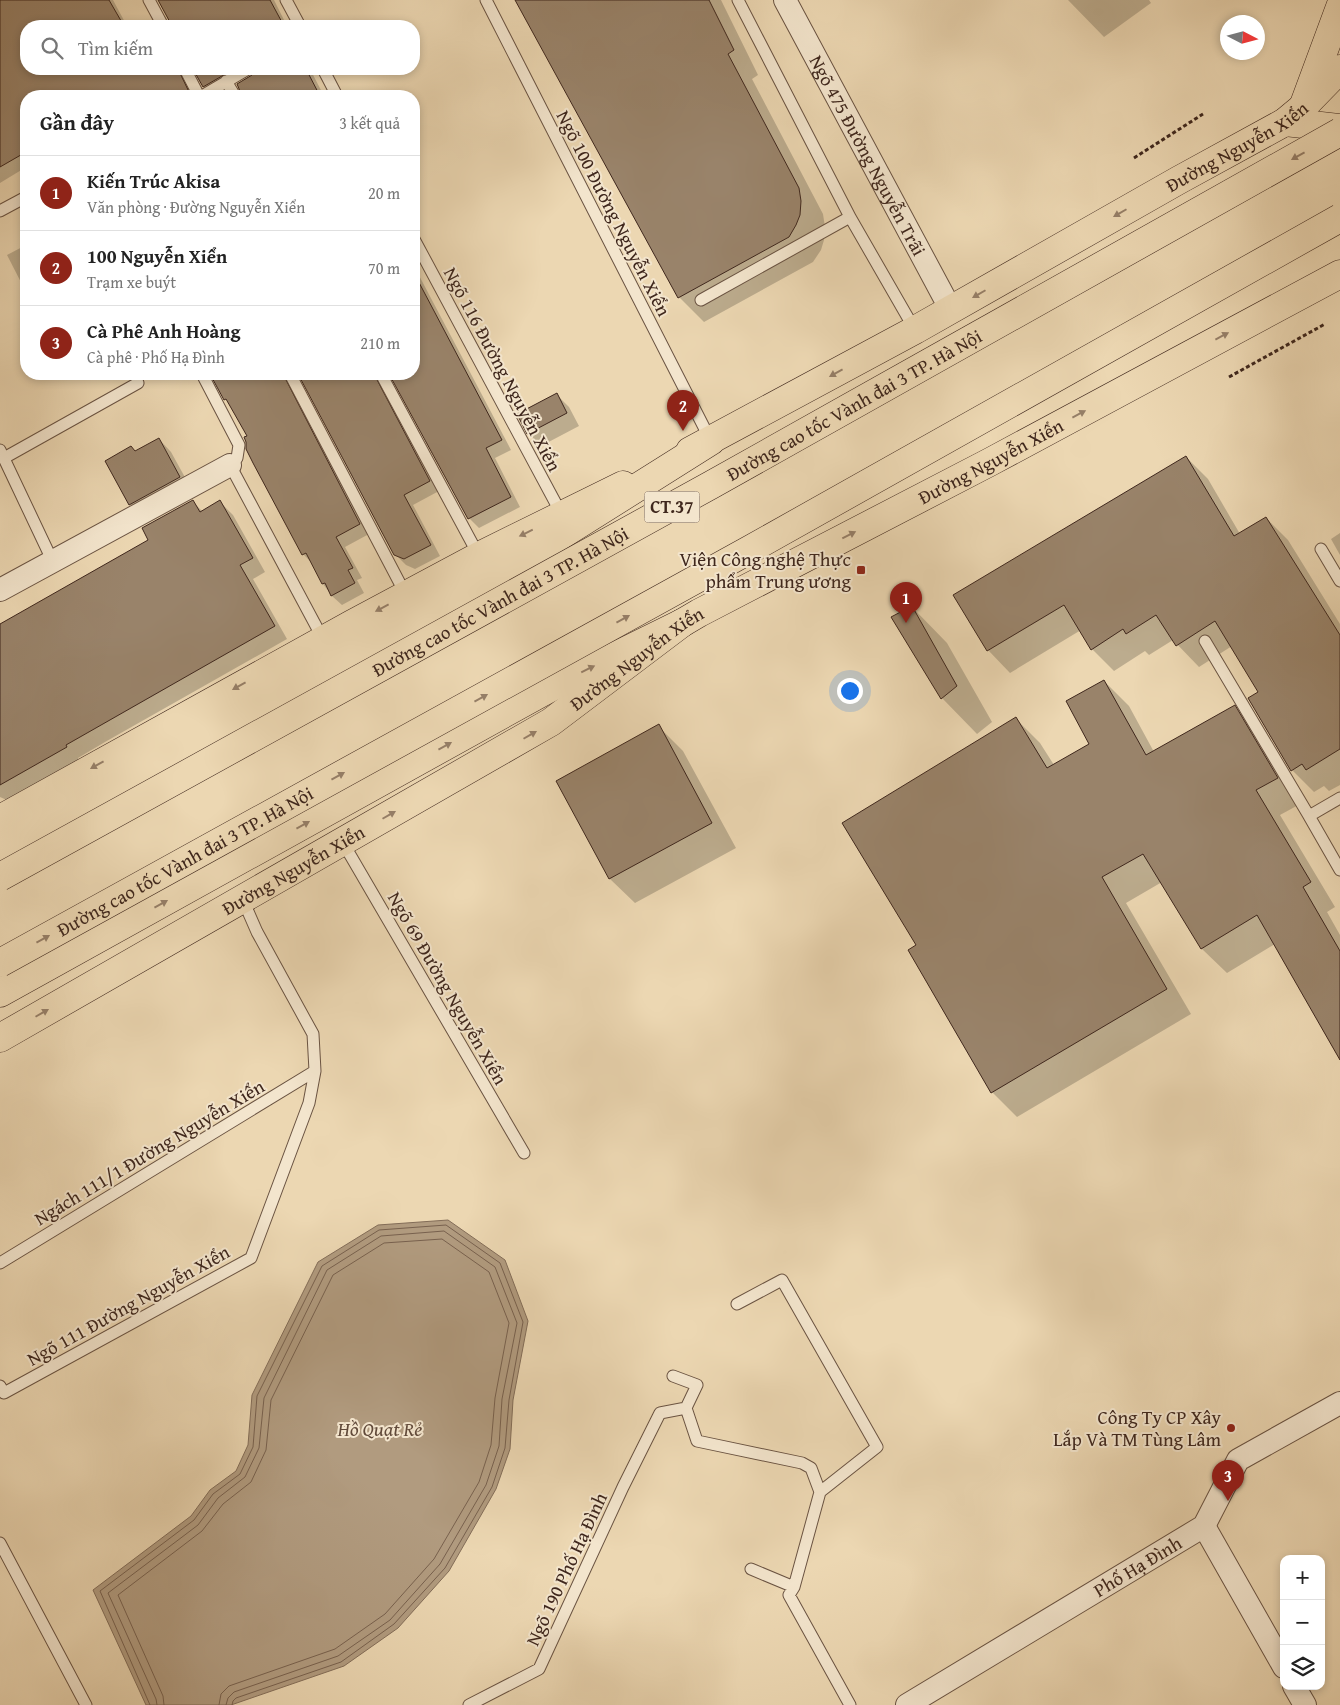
<!DOCTYPE html>
<html lang="vi">
<meta charset="utf-8">
<style>
:root{--surface:#fff;--page:#f6f6f6;--text:#222;--muted:#767676;--line:#e0e0e0;--accent:#8f2418}
body{margin:0;font-family:"Gentium Book Plus",serif;background:var(--page);color:var(--text)}
.controls{position:absolute;right:15px;bottom:15px;display:grid;overflow:hidden;border-radius:10px;box-shadow:0 2px 8px #0003}
.controls button{width:45px;height:45px;display:grid;place-items:center;padding:0;border:0;border-bottom:1px solid var(--line);background:var(--surface);color:var(--text);font:25px sans-serif}
.compass{position:absolute;left:1220px;top:15px;width:45px;height:45px;border-radius:50%;background:var(--surface);box-shadow:0 2px 8px #0003;rotate:96deg}
.you{position:absolute;left:849px;top:690px;width:18px;height:18px;margin:-12px;border:4px solid #fff;border-radius:50%;background:#1a73e8;box-shadow:0 0 0 8px #1a73e833}
.badge{display:grid;place-items:center;width:32px;height:32px;border-radius:50%;background:var(--accent);color:#fff;font-size:16px;font-weight:700}
.pin{position:absolute;translate:-50% -41px;filter:drop-shadow(0 1px 2px #0008)}
.pin::after{content:'';position:absolute;top:26px;width:18px;height:15px;background:inherit;clip-path:polygon(0 0,100% 0,50% 100%)}
.list{margin:0;padding:0;list-style:none}
h2{display:flex;justify-content:space-between;align-items:center;height:65px;margin:0;padding:0 20px;font-size:21px}
h2 small{font-size:16px;font-weight:400;color:var(--muted)}
.list li{display:grid;grid-template-columns:32px 1fr auto;gap:15px;align-items:center;box-sizing:border-box;height:75px;padding:0 20px;border-top:1px solid var(--line)}
.list b{display:block;font-size:19px;white-space:nowrap}
.list p{margin:0;font-size:16px;white-space:nowrap;color:var(--muted)}
.list em{font-size:16px;font-style:normal;color:var(--muted)}
.icon{flex:none;width:28px;height:28px;fill:none;stroke:currentColor;stroke-width:2;stroke-linecap:round;stroke-linejoin:round}
.map{position:relative;flex:none;width:1340px;height:1705px;overflow:hidden}
.search{position:absolute;background:var(--surface);box-shadow:0 2px 8px #0003;left:20px;top:20px;width:400px;height:55px;display:flex;align-items:center;gap:12px;box-sizing:border-box;padding:0 18px;border-radius:20px;color:var(--muted);font-size:19px}
.panel{position:absolute;background:var(--surface);box-shadow:0 2px 8px #0003;left:20px;top:90px;width:400px;height:290px;border-radius:20px}
.map>svg:first-child{display:block}
.water{fill:#b19b7f;stroke:#836d58}
.shadow{fill:#0003}
.lines{fill:none;stroke-linecap:round;stroke-linejoin:round}
.shore{stroke:#78614e;stroke-width:1}
.building{fill:#99836a;stroke:#3f271d}
.lane-casing{stroke:#6a5342;stroke-width:13}
.street-casing{stroke:#6a5342;stroke-width:24}
.primary-casing{stroke:#3f271d;stroke-width:29}
.highway-casing{stroke:#3f271d;stroke-width:29}
.path{stroke:#3f271d;stroke-width:3;stroke-dasharray:4 2.5;stroke-linecap:butt}
.lane{stroke:#f3e5cd;stroke-width:11}
.street{stroke:#f3e5cd;stroke-width:22}
.primary{stroke:#ecd7b2;stroke-width:28}
.highway{stroke:#ecd7b2;stroke-width:28}
.highway-bridge-casing{stroke:#3f271d;stroke-width:29;stroke-linecap:butt}
.highway-bridge{stroke:#ecd7b2;stroke-width:28}
.oneway{fill:#967f68}
.poi-dot{fill:#8f2418;stroke:#f3e5cd;stroke-width:2}
.labels{text-anchor:middle;stroke-width:4;stroke-linejoin:round;paint-order:stroke}
.shield{fill:#f3e5cd;stroke:#756052;stroke-width:1}
.shield-label{font-size:18px;font-weight:bold;fill:#3f271d}
.street-label{font-size:19px;fill:#3f271d;stroke:#f3e5cd}
.poi-label{font-size:19px;fill:#3f271d;stroke:#f3e5cd;text-anchor:end}
.water-label{font-size:20px;font-style:italic;fill:#614a3a;stroke:#f3e5cd}
</style>
<div class="map">
<svg width="1340" height="1705" viewBox="0 0 1340 1705">
<rect width="100%" height="100%" fill="#ecd7b2"/>
<filter id="stains"><feTurbulence type="fractalNoise" baseFrequency=".004" numOctaves="4"/><feColorMatrix values="0 0 0 0 .2 0 0 0 0 .09 0 0 0 0 .02 0 0 0 .5 -.17"/></filter>
<radialGradient id="worn" r=".72"><stop offset=".6" stop-color="#630" stop-opacity="0"/><stop offset="1" stop-color="#630" stop-opacity=".3"/></radialGradient>
<path class="water" d="M 448,1220 L 505,1260 L 528,1321 L 513,1400 L 510,1449 L 496,1489 L 449,1571 L 398,1628 L 344,1666 L 231,1705 L 146,1705 L 93,1590 L 191,1516 L 210,1490 L 236,1471 L 248,1445 L 252,1395 L 318,1262 L 378,1225 Z"/>
<path class="shadow" d="M 10,0 L 113,0 L 127,26 L 26,26 L 26,69 L 310,69 L 324,96 L 244,96 L 238,85 L 253,76 L 256,71 L 214,96 L 204,86 L 196,72 L 192,72 L 195,96 L 26,96 L 26,175 L 23,169 L 0,183 L 0,6 Z
M 159,0 L 274,0 L 287,26 L 172,26 Z
M 516,0 L 721,0 L 758,75 L 752,79 L 823,214 L 825,227 L 824,240 L 821,250 L 813,262 L 704,322 L 679,297 Z
M 1068,0 L 1149,0 L 1151,3 L 1104,37 Z
M 26,245 L 26,292 L 7,255 Z
M 414,266 L 511,450 L 495,458 L 520,507 L 479,528 L 469,518 L 392,377 L 388,377 L 439,491 L 413,505 L 440,556 L 415,569 L 406,565 L 395,554 L 301,376 L 296,377 L 369,534 L 345,547 L 362,578 L 357,580 L 364,593 L 342,605 L 332,596 L 323,584 L 313,564 L 303,554 L 248,436 L 211,374 L 414,374 Z
M 557,395 L 569,407 L 579,426 L 541,446 L 528,433 L 519,415 Z
M 159,439 L 171,452 L 192,490 L 143,517 L 130,504 L 136,452 Z
M 1186,457 L 1208,479 L 1240,534 L 1266,518 L 1288,540 L 1340,624 L 1340,785 L 1329,791 L 1324,786 L 1314,792 L 1292,770 L 1260,692 L 1232,646 L 1199,667 L 1173,640 L 1149,655 L 1145,651 L 1114,671 L 1092,649 L 1081,630 L 1010,673 L 988,650 Z
M 193,502 L 203,512 L 220,502 L 233,515 L 265,572 L 253,579 L 287,639 L 105,742 L 78,758 L 79,760 L 9,801 L 0,797 L 0,626 L 150,541 Z
M 1340,533 L 1340,555 L 1331,539 Z
M 912,607 L 947,643 L 992,722 L 977,734 L 942,698 Z
M 1104,681 L 1129,706 L 1154,752 L 1234,707 L 1259,732 L 1302,803 L 1280,815 L 1335,907 L 1327,912 L 1340,935 L 1340,1057 L 1275,944 L 1227,973 L 1202,949 L 1162,882 L 1126,903 L 1191,1014 L 1017,1117 L 992,1092 L 918,946 L 1015,718 L 1040,743 L 1054,765 L 1091,744 Z
M 658,726 L 683,751 L 736,848 L 635,903 L 610,879 L 558,781 Z"/>
<g class="lines">
<path class="shore" d="M 150,1705 L 100,1591 L 194,1520 L 213,1494 L 240,1474 L 253,1447 L 257,1396 L 322,1266 L 379,1230 L 446,1225 L 500,1263 L 523,1322 L 509,1400 L 505,1448 L 492,1487 L 445,1568 L 394,1624 L 341,1662 L 236,1698 L 233,1701 L 232,1705
M 157,1705 L 156,1699 L 108,1593 L 198,1525 L 218,1498 L 245,1477 L 259,1448 L 264,1398 L 327,1270 L 381,1236 L 444,1231 L 495,1267 L 517,1323 L 502,1399 L 499,1446 L 486,1485 L 440,1564 L 390,1620 L 338,1656 L 234,1692 L 228,1698 L 226,1705
M 164,1705 L 163,1696 L 118,1595 L 202,1531 L 223,1504 L 251,1482 L 266,1450 L 271,1400 L 333,1275 L 384,1243 L 442,1239 L 489,1272 L 509,1323 L 495,1398 L 491,1445 L 479,1482 L 434,1559 L 385,1614 L 335,1649 L 229,1686 L 221,1694 L 219,1705"/>
</g>
<path class="building" d="M 0,0 L 109,0 L 124,26 L 26,26 L 26,69 L 178,69 L 191,96 L 26,96 L 26,152 L 0,167 Z
M 158,0 L 270,0 L 284,26 L 172,26 Z
M 515,0 L 709,0 L 734,50 L 728,54 L 799,188 L 801,201 L 800,215 L 796,225 L 789,237 L 678,298 Z
M 193,69 L 234,69 L 203,87 Z
M 255,69 L 306,69 L 320,96 L 242,96 L 237,84 L 252,75 Z
M 414,273 L 502,440 L 486,448 L 511,497 L 468,519 L 389,374 L 414,374 Z
M 210,374 L 283,374 L 360,524 L 336,537 L 353,568 L 348,570 L 355,583 L 331,596 L 325,583 L 322,584 L 306,553 L 302,555 L 253,463 L 246,449 L 246,442 L 244,437 L 247,436 L 226,399 L 224,400 Z
M 298,374 L 374,374 L 430,481 L 404,495 L 431,545 L 404,559 L 394,555 Z
M 557,393 L 567,413 L 527,434 L 517,414 Z
M 159,438 L 180,477 L 129,505 L 105,461 L 131,446 L 135,451 Z
M 1186,456 L 1234,536 L 1266,517 L 1340,635 L 1340,749 L 1306,770 L 1302,764 L 1291,771 L 1248,698 L 1258,692 L 1215,621 L 1176,646 L 1156,615 L 1126,634 L 1123,629 L 1091,650 L 1064,605 L 987,651 L 953,595 Z
M 193,500 L 200,512 L 220,500 L 253,558 L 240,565 L 275,626 L 66,745 L 67,747 L 0,785 L 0,624 L 148,540 L 142,528 Z
M 912,606 L 957,686 L 941,699 L 891,617 Z
M 1104,680 L 1146,755 L 1235,705 L 1278,778 L 1256,790 L 1311,882 L 1303,887 L 1340,951 L 1340,1060 L 1257,915 L 1201,949 L 1143,854 L 1102,877 L 1167,989 L 991,1093 L 908,950 L 916,945 L 842,823 L 1016,717 L 1047,768 L 1089,744 L 1066,701 Z
M 659,724 L 712,823 L 609,879 L 556,781 Z"/>
<g class="lines">
<defs>
<path id="lane" d="M 149,0 L 163,26
M 286,0 L 300,26
M 486,0 L 711,441
M 738,0 L 850,217 L 915,330
M 185,69 L 199,96
M 323,69 L 337,96
M 226,81 L 235,96
M 202,96 L 248,69
M 0,211 L 26,197
M 414,239 L 562,515
M 701,300 L 850,217
M 202,374 L 239,445 L 237,458 L 230,465 L 323,639
M 290,374 L 406,595
M 381,374 L 479,556
M 0,450 L 53,562
M 4,458 L 138,383
M 1321,549 L 1340,581
M 1205,641 L 1309,816
M 1340,798 L 1309,816 L 1340,870
M 342,841 L 524,1153
M 0,1263 L 315,1071
M 737,1304 L 782,1280 L 877,1447 L 820,1492
M 673,1376 L 697,1385 L 686,1408
M 0,1386 L 4,1393 L 251,1258 L 309,1103 L 315,1071 L 313,1034 L 257,932 L 243,900
M 0,1543 L 86,1705
M 751,1569 L 794,1587
M 469,1705 L 539,1669 L 623,1487 L 660,1413 L 686,1408 L 697,1441 L 802,1463 L 811,1468 L 820,1492 L 794,1587 L 789,1595 L 850,1705"/>
<g id="street">
<path id="s1" d="M 785,0 L 951,310"/>
<path d="M 0,590 L 230,465"/>
<path d="M 1204,1526 L 1284,1667"/>
<path d="M 1294,1686 L 1305,1705"/>
<path id="s2" d="M 907,1705 L 1204,1526 L 1238,1460 L 1340,1403"/>
</g>
<g id="primary">
<path d="M 1285,122 L 1340,128"/>
<path id="s3" d="M 690,451 L 915,330 L 1179,180 L 1285,122 L 1303,107 L 1340,69"/>
<path d="M 0,819 L 352,624 L 479,556 L 623,485"/>
<path id="s4" d="M 0,1038 L 551,722 L 682,623 L 699,613 L 990,462 L 1340,274"/>
</g>
<path id="highway" d="M 1303,107 L 1340,7
M 0,848 L 506,570 L 711,441
M 0,993 L 550,688 L 682,623"/>
</defs>
<use href="#lane" class="lane-casing"/>
<use href="#street" class="street-casing"/>
<use href="#primary" class="primary-casing"/>
<use href="#highway" class="highway-casing"/>
<path class="path" d="M 1134,158 L 1203,114
M 1229,377 L 1325,324"/>
<use href="#lane" class="lane"/>
<use href="#street" class="street"/>
<use href="#primary" class="primary"/>
<use href="#highway" class="highway"/>
<defs>
<g id="highway-bridge">
<path id="s5" d="M 0,877 L 711,485 L 1340,132"/>
<path id="s6" d="M 0,963 L 749,550 L 1340,218"/>
</g>
</defs>
<use href="#highway-bridge" class="highway-bridge-casing"/>
<use href="#highway-bridge" class="highway-bridge"/>
</g>
<defs><path id="oneway-solid" d="M-6-.8H1V-3.2L6.5 0L1 3.2V.8H-6Z" transform="scale(1.25)"/></defs>
<g class="oneway">
<use href="#oneway-solid" transform="translate(1298 156) rotate(151)"/>
<use href="#oneway-solid" transform="translate(1120 213) rotate(150)"/>
<use href="#oneway-solid" transform="translate(979 294) rotate(150)"/>
<use href="#oneway-solid" transform="translate(1222 336) rotate(-28)"/>
<use href="#oneway-solid" transform="translate(836 373) rotate(151)"/>
<use href="#oneway-solid" transform="translate(1079 414) rotate(-28)"/>
<use href="#oneway-solid" transform="translate(526 533) rotate(154)"/>
<use href="#oneway-solid" transform="translate(849 535) rotate(-27)"/>
<use href="#oneway-solid" transform="translate(382 608) rotate(152)"/>
<use href="#oneway-solid" transform="translate(623 619) rotate(-29)"/>
<use href="#oneway-solid" transform="translate(588 669) rotate(-26)"/>
<use href="#oneway-solid" transform="translate(239 686) rotate(151)"/>
<use href="#oneway-solid" transform="translate(481 698) rotate(-29)"/>
<use href="#oneway-solid" transform="translate(530 735) rotate(-30)"/>
<use href="#oneway-solid" transform="translate(445 746) rotate(-29)"/>
<use href="#oneway-solid" transform="translate(97 765) rotate(151)"/>
<use href="#oneway-solid" transform="translate(338 776) rotate(-29)"/>
<use href="#oneway-solid" transform="translate(389 815) rotate(-30)"/>
<use href="#oneway-solid" transform="translate(303 825) rotate(-29)"/>
<use href="#oneway-solid" transform="translate(161 904) rotate(-29)"/>
<use href="#oneway-solid" transform="translate(43 939) rotate(-29)"/>
<use href="#oneway-solid" transform="translate(42 1013) rotate(-30)"/>
</g>
<g class="poi-dot">
<rect x="856" y="565" width="10" height="10" rx="2.5"/>
<circle cx="1231" cy="1428" r="5"/>
</g>
<g class="labels">
<rect class="shield" x="644.5" y="491.5" width="55" height="31" rx="4"/>
<g class="shield-label">
<text x="672" y="513">CT.37</text>
</g>
<g class="street-label">
<text dy="7" stroke="none"><textPath href="#s3" startOffset="626">Đường Nguyễn Xiển</textPath></text>
<text dy="7" stroke="none"><textPath href="#s1" startOffset="176">Ngõ 475 Đường Nguyễn Trãi</textPath></text>
<text transform="translate(614 213) rotate(63)" y="7">Ngõ 100 Đường Nguyễn Xiển</text>
<text transform="translate(503 369) rotate(62)" y="7">Ngõ 116 Đường Nguyễn Xiển</text>
<text dy="7" stroke="none"><textPath href="#s5" startOffset="976">Đường cao tốc Vành đai 3 TP. Hà Nội</textPath></text>
<text dy="7" stroke="none"><textPath href="#s4" startOffset="1148">Đường Nguyễn Xiển</textPath></text>
<text dy="7" stroke="none"><textPath href="#s5" startOffset="571">Đường cao tốc Vành đai 3 TP. Hà Nội</textPath></text>
<text dy="7" stroke="none"><textPath href="#s4" startOffset="742">Đường Nguyễn Xiển</textPath></text>
<text dy="7" stroke="none"><textPath href="#s6" startOffset="211">Đường cao tốc Vành đai 3 TP. Hà Nội</textPath></text>
<text dy="7" stroke="none"><textPath href="#s4" startOffset="338">Đường Nguyễn Xiển</textPath></text>
<text transform="translate(448 988) rotate(60)" y="7">Ngõ 69 Đường Nguyễn Xiển</text>
<text transform="translate(149 1152) rotate(-31)" y="7">Ngách 111/1 Đường Nguyễn Xiển</text>
<text transform="translate(128 1305) rotate(-29)" y="7">Ngõ 111 Đường Nguyễn Xiển</text>
<text dy="7" stroke="none"><textPath href="#s2" startOffset="269">Phố Hạ Đình</textPath></text>
<text transform="translate(566 1569) rotate(-65)" y="7">Ngõ 190 Phố Hạ Đình</text>
</g>
<g class="poi-label">
<text x="851" y="566">Viện Công nghệ Thực<tspan x="851" dy="22">phẩm Trung ương</tspan></text>
<text x="1221" y="1424">Công Ty CP Xây<tspan x="1221" dy="22">Lắp Và TM Tùng Lâm</tspan></text>
</g>
<g class="water-label">
<text x="380" y="1436">Hồ Quạt Rẻ</text>
</g>
</g>
<rect width="100%" height="100%" filter="url(#stains)"/>
<rect width="100%" height="100%" fill="url(#worn)"/>
</svg>
<div class="controls">
<button>+</button>
<button>−</button>
<button><svg class="icon" aria-label="layers" viewBox="0 0 24 24"><path d="M12 4l9 5-9 5-9-5zM3 14l9 5 9-5"/></svg></button>
</div>
<svg class="compass" viewBox="-18 -18 36 36"><path d="M0-13l5 13h-10z" fill="#e53935"/><path d="M0 13l5-13h-10z" fill="#767676"/></svg>
<div class="you"></div>
<div class="pin badge" style="left:906px;top:623px">1</div>
<div class="pin badge" style="left:683px;top:431px">2</div>
<div class="pin badge" style="left:1228px;top:1501px">3</div>
<div class="search"><svg class="icon" aria-label="search" viewBox="0 0 24 24"><circle cx="10" cy="10" r="6"/><path d="M15 15l6 6"/></svg>Tìm kiếm</div>
<section class="panel">
<h2>Gần đây<small>3 kết quả</small></h2>
<ul class="list">
<li><span class="badge">1</span><div><b>Kiến Trúc Akisa</b><p>Văn phòng · Đường Nguyễn Xiển</p></div><em>20 m</em></li>
<li><span class="badge">2</span><div><b>100 Nguyễn Xiển</b><p>Trạm xe buýt</p></div><em>70 m</em></li>
<li><span class="badge">3</span><div><b>Cà Phê Anh Hoàng</b><p>Cà phê · Phố Hạ Đình</p></div><em>210 m</em></li>
</ul>
</section>
</div>
